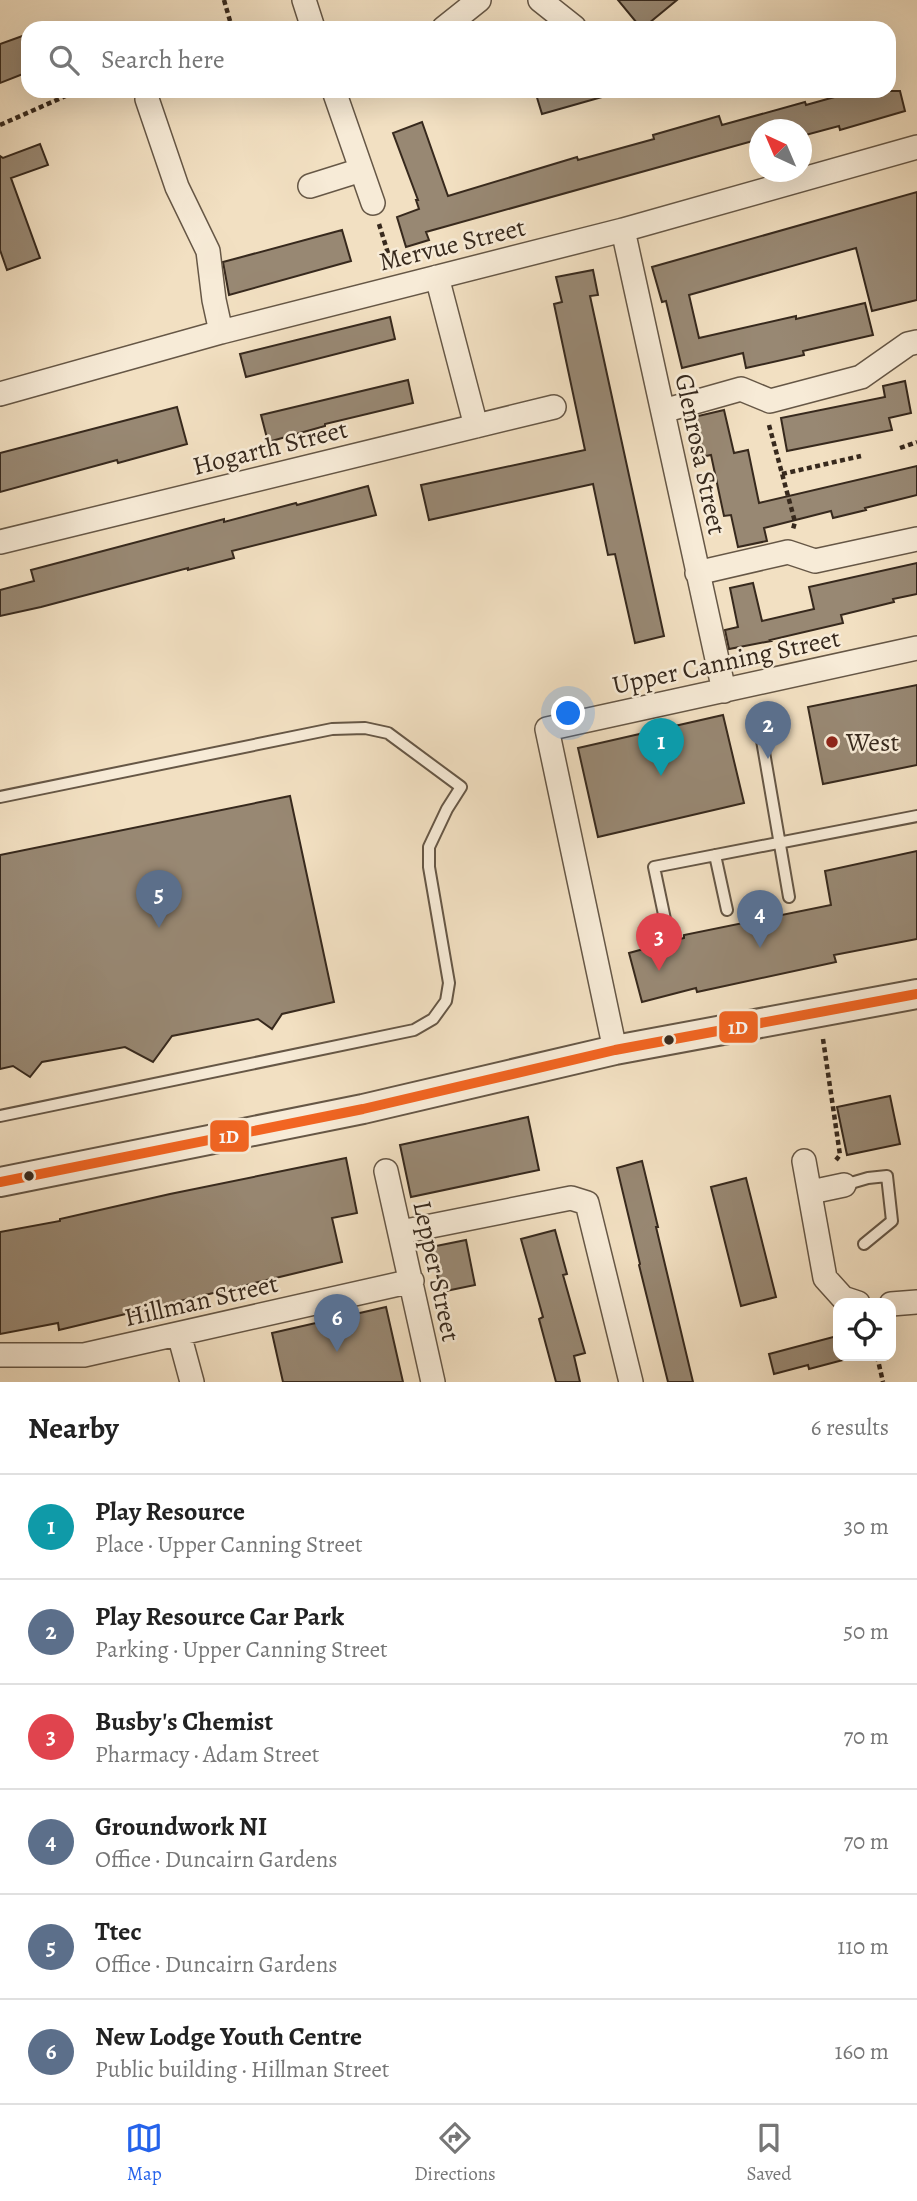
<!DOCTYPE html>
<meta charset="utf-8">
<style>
:root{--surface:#fff;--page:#f6f6f6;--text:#222;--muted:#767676;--line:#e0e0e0;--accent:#2563eb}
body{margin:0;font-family:Alegreya,serif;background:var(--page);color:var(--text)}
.controls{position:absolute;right:21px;bottom:21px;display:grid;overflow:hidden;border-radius:14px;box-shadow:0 7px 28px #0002}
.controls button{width:63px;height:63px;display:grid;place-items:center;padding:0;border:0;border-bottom:2px solid var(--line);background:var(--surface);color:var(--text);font:35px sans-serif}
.compass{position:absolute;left:749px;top:119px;width:63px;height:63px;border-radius:50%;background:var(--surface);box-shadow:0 7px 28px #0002;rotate:316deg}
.you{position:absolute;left:569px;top:714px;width:24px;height:24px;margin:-18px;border:5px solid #fff;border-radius:50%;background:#1a73e8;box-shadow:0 0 0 10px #1a73e833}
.badge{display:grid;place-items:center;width:46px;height:46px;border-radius:50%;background:var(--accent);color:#fff;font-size:23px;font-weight:700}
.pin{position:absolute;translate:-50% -58px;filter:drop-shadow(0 2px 4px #0008)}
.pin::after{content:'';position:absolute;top:37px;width:24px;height:21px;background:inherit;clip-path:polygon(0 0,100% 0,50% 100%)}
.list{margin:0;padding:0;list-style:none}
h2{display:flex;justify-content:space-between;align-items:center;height:91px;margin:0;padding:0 28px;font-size:30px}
h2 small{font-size:23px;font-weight:400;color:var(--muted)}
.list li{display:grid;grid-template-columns:46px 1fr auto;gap:21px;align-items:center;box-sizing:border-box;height:105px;padding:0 28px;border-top:2px solid var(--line)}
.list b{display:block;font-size:26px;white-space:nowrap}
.list p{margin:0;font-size:23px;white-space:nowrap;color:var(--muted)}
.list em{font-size:23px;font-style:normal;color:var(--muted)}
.icon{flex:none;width:38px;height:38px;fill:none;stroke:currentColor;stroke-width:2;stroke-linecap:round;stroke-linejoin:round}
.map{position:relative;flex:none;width:917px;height:1382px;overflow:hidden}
.search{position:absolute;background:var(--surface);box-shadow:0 7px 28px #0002;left:21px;right:21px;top:21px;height:77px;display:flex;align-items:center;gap:18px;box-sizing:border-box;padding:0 24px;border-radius:21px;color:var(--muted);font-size:26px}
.sheet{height:721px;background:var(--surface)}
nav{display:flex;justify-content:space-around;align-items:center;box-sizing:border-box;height:98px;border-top:2px solid var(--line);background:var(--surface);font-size:19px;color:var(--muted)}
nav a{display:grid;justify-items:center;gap:4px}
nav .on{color:var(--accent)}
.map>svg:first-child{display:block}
.building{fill:#988873;stroke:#37291d;stroke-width:2}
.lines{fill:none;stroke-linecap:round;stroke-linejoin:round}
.service-casing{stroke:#665746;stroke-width:14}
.minor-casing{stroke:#665746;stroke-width:26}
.tertiary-casing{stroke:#665746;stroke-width:32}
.path{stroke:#37291d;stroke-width:4.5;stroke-dasharray:5 3.5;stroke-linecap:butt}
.service{stroke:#f7ebd7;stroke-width:10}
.minor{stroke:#f7ebd7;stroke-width:23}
.tertiary{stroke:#f7ebd7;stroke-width:28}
.bus-1-casing{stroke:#f7ebd7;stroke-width:16}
.bus-1{stroke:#f26522;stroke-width:10}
.poi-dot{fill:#8f2418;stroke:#f7ebd7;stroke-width:2.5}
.bus-dot{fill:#37291d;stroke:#f7ebd7;stroke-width:2.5}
.labels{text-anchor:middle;stroke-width:5;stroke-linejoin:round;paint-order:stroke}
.street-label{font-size:26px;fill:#37291d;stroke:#f7ebd7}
.poi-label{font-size:26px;fill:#37291d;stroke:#f7ebd7;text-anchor:start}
.line-badge{stroke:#f7ebd7;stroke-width:2.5}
.badge-label{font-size:19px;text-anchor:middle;font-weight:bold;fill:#fff}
</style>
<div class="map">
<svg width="917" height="1382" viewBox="0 0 917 1382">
<rect width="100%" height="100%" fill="#f2e0c2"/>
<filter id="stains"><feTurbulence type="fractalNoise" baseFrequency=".00286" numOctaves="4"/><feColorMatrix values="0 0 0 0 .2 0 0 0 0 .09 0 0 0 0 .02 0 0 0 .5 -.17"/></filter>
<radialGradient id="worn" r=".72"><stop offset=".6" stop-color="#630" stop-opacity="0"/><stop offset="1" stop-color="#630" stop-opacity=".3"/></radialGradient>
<path class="building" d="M 618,0 L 677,0 L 643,28 L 641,28 Z
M 28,34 L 28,72 L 0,83 L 0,44 Z
M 535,91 L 601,91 L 602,97 L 542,114 Z
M 856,91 L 900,91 L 905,111 L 840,130 L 839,126 L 802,136 L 802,130 L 760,130 L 760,139 L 451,225 L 426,232 L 429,240 L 406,247 L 397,217 L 419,209 L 416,200 L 418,200 L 393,133 L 422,122 L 448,196 L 577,157 L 578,160 L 654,139 L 653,135 L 719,116 L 722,125 L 805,102 L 806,105 Z
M 40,144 L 48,165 L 11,178 L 40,258 L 7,270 L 0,250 L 0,156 L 3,158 Z
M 917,192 L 917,300 L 872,311 L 856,248 L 689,295 L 699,338 L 796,316 L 796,319 L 865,303 L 873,335 L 803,351 L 804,355 L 746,368 L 743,353 L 682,368 L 666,301 L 662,302 L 652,267 Z
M 342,230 L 351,261 L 229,295 L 223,262 Z
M 593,270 L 598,295 L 590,296 L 664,636 L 635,643 L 615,554 L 608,555 L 593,484 L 429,520 L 421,485 L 585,450 L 554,304 L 562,302 L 556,277 Z
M 390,317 L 395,339 L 246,377 L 240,354 Z
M 408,380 L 413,403 L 325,424 L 325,426 L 268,442 L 261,415 Z
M 905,381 L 911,413 L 889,418 L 892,430 L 787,451 L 781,418 L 885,397 L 883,386 Z
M 177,407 L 187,444 L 118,463 L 117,460 L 0,492 L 0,453 Z
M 724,410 L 734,453 L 748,450 L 759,503 L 917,466 L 917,495 L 865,508 L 866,510 L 833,518 L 831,511 L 764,528 L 767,541 L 738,547 L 731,515 L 724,516 L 711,455 L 701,457 L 694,427 L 694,417 Z
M 368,486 L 376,515 L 232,551 L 234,558 L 188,570 L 188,568 L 41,607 L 0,616 L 0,590 L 34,581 L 31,570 L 224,519 L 224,522 L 296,503 L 297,505 Z
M 917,563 L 917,594 L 893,599 L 894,602 L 841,615 L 843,623 L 770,640 L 771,641 L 729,649 L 725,630 L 738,627 L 730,588 L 753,583 L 762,621 L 814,609 L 809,587 Z
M 917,685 L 917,765 L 823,784 L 808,707 Z
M 723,715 L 744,803 L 598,837 L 578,748 Z
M 290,796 L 334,1002 L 282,1014 L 272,1029 L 258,1019 L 172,1036 L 153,1062 L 125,1047 L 42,1062 L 30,1077 L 13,1066 L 0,1069 L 0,855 Z
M 917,851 L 917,939 L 834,955 L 836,962 L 697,992 L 696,988 L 642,1002 L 629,953 L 684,938 L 684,935 L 831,905 L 825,871 Z
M 890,1096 L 900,1144 L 847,1155 L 837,1107 Z
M 528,1117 L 539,1170 L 411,1197 L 400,1145 Z
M 346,1158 L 357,1213 L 332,1218 L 342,1262 L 59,1330 L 58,1323 L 0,1334 L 0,1232 L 60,1221 L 60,1219 L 170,1194 Z
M 642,1161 L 658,1227 L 656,1227 L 693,1382 L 668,1382 L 639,1265 L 640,1264 L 617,1168 Z
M 746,1178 L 776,1297 L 741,1306 L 711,1187 Z
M 555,1230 L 567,1274 L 563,1275 L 585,1353 L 574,1356 L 580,1382 L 556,1382 L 539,1319 L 543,1317 L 521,1239 Z
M 466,1240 L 475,1285 L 441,1292 L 431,1247 Z
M 386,1307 L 403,1382 L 283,1382 L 272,1333 Z
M 837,1336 L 838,1356 L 842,1356 L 843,1360 L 809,1369 L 808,1365 L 774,1374 L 769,1354 Z"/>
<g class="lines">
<defs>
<path id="service" d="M 759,723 L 789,897
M 0,797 L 332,729 L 365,728 L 388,733 L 461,787 L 447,809 L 429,847 L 429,867 L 449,983 L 446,1001 L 433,1019 L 414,1030 L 0,1116
M 715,855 L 727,910
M 666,924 L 654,867 L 917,816
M 844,1185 L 868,1178 L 887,1176 L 892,1221 L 864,1244"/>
<path id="minor" d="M 304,0 L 313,28
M 540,0 L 574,27
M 444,28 L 479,0
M 334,91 L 373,203
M 147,99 L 177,187 L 208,251 L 214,300 L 221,332
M 310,186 L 361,170
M 623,230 L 724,691
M 437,277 L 476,426
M 0,394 L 221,332 L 623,230 L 917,147
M 663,411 L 741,389 L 770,401 L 861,377 L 908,344 L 917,342
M 0,542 L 554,407
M 697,573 L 788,552 L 815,561 L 917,539
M 615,1050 L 547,729 L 917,648
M 804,1161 L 825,1278 L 843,1298 L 858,1303
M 386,1171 L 433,1382
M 811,1192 L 844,1185
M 401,1232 L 571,1198 L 587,1203 L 631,1382
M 891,1304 L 917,1302
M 179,1334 L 192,1382
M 0,1355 L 84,1355 L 412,1281"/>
<path id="tertiary" d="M 0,1182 L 363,1109 L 615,1050 L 917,994"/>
</defs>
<use href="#service" class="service-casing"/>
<use href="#minor" class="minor-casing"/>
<use href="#tertiary" class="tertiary-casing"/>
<path class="path" d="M 224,0 L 232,28
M 0,125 L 77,91
M 379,224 L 391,263
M 769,425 L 795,522 L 793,529
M 900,448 L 917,442
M 782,474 L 861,456
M 823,1039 L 840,1155 L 836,1160
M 877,1356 L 883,1382"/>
<use href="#service" class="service"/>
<use href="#minor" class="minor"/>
<use href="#tertiary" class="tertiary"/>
<defs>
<path id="bus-1" d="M 0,1182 L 363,1109 L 615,1050 L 917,994"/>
</defs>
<use href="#bus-1" class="bus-1-casing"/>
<use href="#bus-1" class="bus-1"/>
</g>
<circle class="poi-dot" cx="832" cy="742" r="7"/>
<g class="bus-dot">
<circle cx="669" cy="1040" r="6"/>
<circle cx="29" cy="1176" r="6"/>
</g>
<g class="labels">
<g class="street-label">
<text transform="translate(452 244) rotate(-14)" y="9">Mervue Street</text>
<text transform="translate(270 447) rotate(-14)" y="9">Hogarth Street</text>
<text transform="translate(701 454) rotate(78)" y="9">Glenrosa Street</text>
<text transform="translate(726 661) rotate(-12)" y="9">Upper Canning Street</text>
<text transform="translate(437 1271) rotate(78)" y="9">Lepper Street</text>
<text transform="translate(201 1300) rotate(-13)" y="9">Hillman Street</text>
</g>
<g class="poi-label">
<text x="846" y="751">West</text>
</g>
</g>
<g class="line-badge">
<rect x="718" y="1010" width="41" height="34" rx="7" fill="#f26522"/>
<rect x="209" y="1119" width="41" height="34" rx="7" fill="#f26522"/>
</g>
<g class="badge-label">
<text x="738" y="1034">1D</text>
<text x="229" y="1143">1D</text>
</g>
<rect width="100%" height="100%" filter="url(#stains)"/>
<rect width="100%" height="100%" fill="url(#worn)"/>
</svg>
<div class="controls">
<button><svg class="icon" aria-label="locate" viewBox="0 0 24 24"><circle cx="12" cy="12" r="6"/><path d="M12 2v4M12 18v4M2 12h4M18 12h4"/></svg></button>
</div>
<svg class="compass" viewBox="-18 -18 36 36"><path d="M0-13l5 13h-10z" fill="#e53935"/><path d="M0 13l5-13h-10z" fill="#767676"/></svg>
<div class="you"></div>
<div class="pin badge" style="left:661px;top:776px;background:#0f9aa8">1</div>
<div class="pin badge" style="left:768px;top:759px;background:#5c6f8a">2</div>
<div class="pin badge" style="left:659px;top:971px;background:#e0444e">3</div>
<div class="pin badge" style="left:760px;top:948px;background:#5c6f8a">4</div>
<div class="pin badge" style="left:159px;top:928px;background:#5c6f8a">5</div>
<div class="pin badge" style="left:337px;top:1352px;background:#5c6f8a">6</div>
<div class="search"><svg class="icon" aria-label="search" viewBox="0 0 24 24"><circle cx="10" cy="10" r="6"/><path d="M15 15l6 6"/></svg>Search here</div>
</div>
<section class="sheet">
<h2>Nearby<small>6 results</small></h2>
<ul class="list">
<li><span class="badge" style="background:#0f9aa8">1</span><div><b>Play Resource</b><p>Place · Upper Canning Street</p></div><em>30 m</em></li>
<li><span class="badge" style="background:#5c6f8a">2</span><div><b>Play Resource Car Park</b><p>Parking · Upper Canning Street</p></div><em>50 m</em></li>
<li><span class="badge" style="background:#e0444e">3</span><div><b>Busby's Chemist</b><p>Pharmacy · Adam Street</p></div><em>70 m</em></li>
<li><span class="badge" style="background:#5c6f8a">4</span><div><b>Groundwork NI</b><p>Office · Duncairn Gardens</p></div><em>70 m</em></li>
<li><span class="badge" style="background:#5c6f8a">5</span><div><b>Ttec</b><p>Office · Duncairn Gardens</p></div><em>110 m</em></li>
<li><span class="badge" style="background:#5c6f8a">6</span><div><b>New Lodge Youth Centre</b><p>Public building · Hillman Street</p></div><em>160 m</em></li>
</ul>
</section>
<nav>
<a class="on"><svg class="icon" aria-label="map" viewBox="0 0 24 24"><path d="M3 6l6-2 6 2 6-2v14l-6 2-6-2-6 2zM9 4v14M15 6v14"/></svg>Map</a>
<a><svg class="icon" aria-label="directions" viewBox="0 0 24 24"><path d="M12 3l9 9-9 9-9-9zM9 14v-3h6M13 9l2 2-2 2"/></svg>Directions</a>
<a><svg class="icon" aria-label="saved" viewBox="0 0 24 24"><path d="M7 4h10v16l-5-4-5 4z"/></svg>Saved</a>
</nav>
